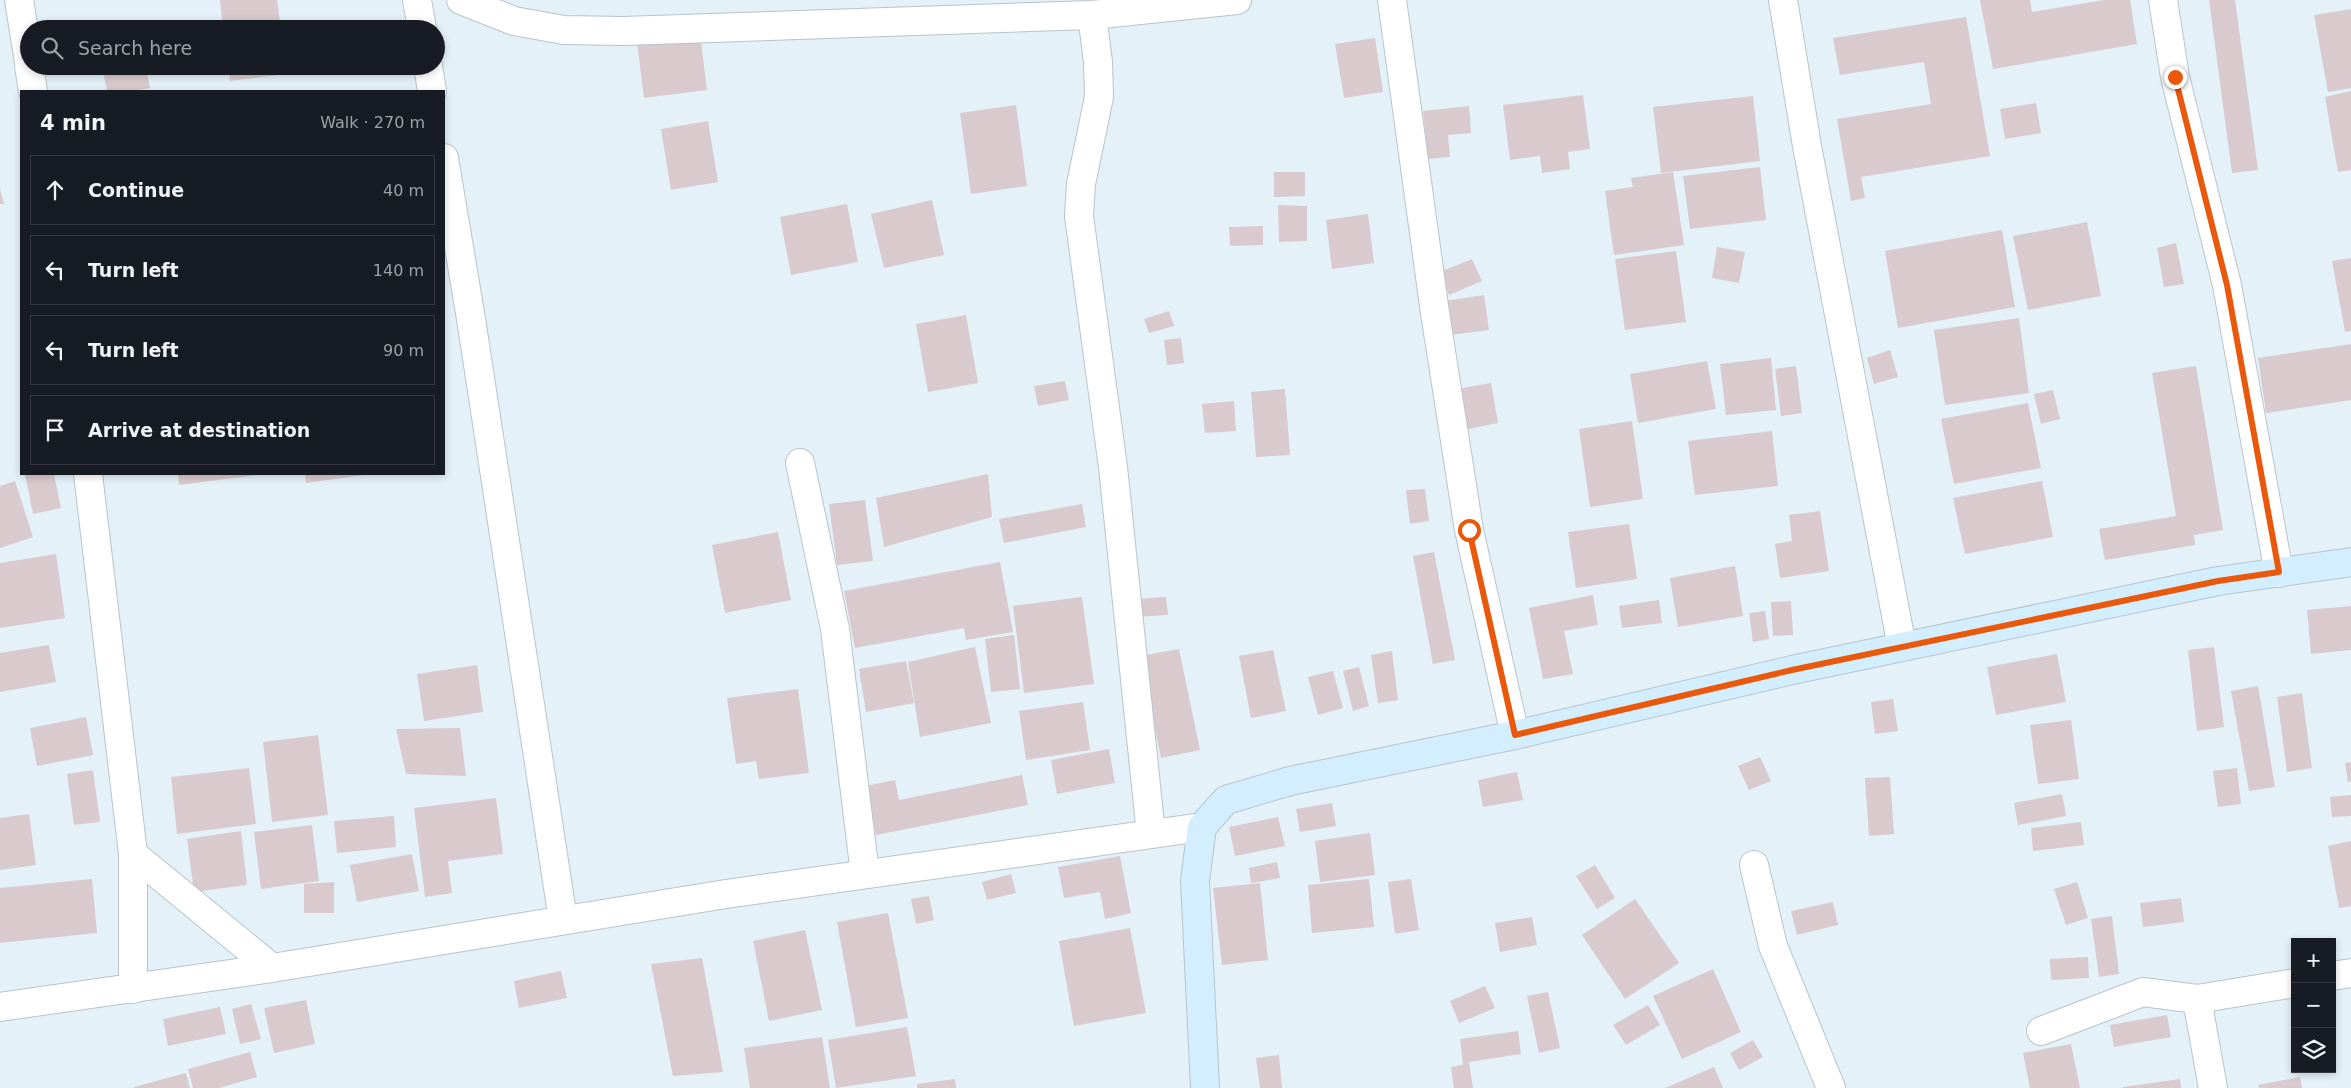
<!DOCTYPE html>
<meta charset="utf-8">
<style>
:root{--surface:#171b24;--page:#20242c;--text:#f1f3f6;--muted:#9ea1a6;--line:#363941}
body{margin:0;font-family:"DejaVu Sans",sans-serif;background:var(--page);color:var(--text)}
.controls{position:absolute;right:15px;bottom:15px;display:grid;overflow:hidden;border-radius:0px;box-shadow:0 2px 8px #0003}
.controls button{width:45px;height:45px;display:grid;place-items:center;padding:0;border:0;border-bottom:1px solid var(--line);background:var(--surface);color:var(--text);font:25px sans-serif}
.stop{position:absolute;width:15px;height:15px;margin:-11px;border:4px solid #ea580c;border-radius:50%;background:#fff}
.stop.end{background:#ea580c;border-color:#fff;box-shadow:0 1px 5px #0008}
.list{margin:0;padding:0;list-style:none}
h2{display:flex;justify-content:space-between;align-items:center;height:65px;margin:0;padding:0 20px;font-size:21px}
h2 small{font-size:16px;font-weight:400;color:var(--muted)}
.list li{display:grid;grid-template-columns:32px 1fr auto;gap:15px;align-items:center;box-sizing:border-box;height:70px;margin:0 10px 10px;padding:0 10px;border:1px solid var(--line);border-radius:0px}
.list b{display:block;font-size:19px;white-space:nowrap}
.list em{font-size:16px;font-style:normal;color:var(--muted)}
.icon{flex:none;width:28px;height:28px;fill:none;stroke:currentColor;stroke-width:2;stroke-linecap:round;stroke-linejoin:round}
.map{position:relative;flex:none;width:2351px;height:1088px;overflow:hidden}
.search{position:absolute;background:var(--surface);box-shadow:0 2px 8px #0003;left:20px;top:20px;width:425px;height:55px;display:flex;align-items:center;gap:12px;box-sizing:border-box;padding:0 18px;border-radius:28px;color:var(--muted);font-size:19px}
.panel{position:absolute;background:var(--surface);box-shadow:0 2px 8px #0003;left:20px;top:90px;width:425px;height:385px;border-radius:0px}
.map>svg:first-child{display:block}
.building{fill:#d9cacd}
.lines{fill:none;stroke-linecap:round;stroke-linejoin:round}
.street-casing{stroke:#b8c4cc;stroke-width:30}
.secondary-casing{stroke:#b8c4cc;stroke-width:30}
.street{stroke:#fff;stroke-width:28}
.secondary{stroke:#d3efff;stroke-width:28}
.route{stroke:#ea580c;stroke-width:6}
</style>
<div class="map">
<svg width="2351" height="1088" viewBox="0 0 2351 1088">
<rect width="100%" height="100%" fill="#e5f1f9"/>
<path class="building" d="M 220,0 L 277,0 L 281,29 L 223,29 Z
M 1980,0 L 2030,0 L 2032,12 L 2104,0 L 2130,0 L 2137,44 L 1993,69 Z
M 2209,0 L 2235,0 L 2258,170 L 2232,173 Z
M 2351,9 L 2351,88 L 2328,92 L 2314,15 Z
M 1966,17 L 1990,156 L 1861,177 L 1865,198 L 1851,201 L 1837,119 L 1931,104 L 1924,62 L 1840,75 L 1833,38 Z
M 700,34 L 707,90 L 644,98 L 637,42 Z
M 1375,38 L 1383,92 L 1344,98 L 1335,44 Z
M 102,66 L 146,66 L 150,88 L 132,91 L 107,91 Z
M 228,66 L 286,66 L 286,74 L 230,81 Z
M 2351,91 L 2351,170 L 2338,172 L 2325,97 Z
M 1583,95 L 1590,149 L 1568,152 L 1570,169 L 1542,173 L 1540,156 L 1510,160 L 1503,105 Z
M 1753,96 L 1760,161 L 1661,173 L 1653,107 Z
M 2036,103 L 2041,133 L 2005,139 L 2000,109 Z
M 1016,105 L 1027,186 L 971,194 L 960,113 Z
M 1469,106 L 1471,133 L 1448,135 L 1450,157 L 1428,159 L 1423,111 Z
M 708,121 L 718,182 L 671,190 L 661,129 Z
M 1760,167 L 1766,220 L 1690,229 L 1683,176 Z
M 1274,172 L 1305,172 L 1305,196 L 1274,197 Z
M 1673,172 L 1684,245 L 1614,255 L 1605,191 L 1633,187 L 1631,178 Z
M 0,189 L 4,204 L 0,204 Z
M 932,200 L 944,255 L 884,268 L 871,214 Z
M 847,204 L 858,262 L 791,275 L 780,217 Z
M 1278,205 L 1307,206 L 1307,241 L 1279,242 Z
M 1368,214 L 1374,263 L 1332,269 L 1326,220 Z
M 2087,222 L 2101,296 L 2028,310 L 2013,236 Z
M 1263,226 L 1263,245 L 1230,246 L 1229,227 Z
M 2002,230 L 2015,307 L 1898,328 L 1885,251 Z
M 2176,243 L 2184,284 L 2164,287 L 2157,248 Z
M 1717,247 L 1745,252 L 1739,283 L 1712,278 Z
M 1676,251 L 1686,322 L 1625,330 L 1615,259 Z
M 2351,258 L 2351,331 L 2345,332 L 2332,261 Z
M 1472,259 L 1482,281 L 1449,295 L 1440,272 Z
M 1484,295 L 1489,330 L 1450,335 L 1445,301 Z
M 1169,311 L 1174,326 L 1149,333 L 1144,319 Z
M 966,315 L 978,383 L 928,392 L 916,324 Z
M 2019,318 L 2029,393 L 1945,405 L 1934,330 Z
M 1181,338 L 1184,363 L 1167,365 L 1164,340 Z
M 2351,344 L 2351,400 L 2266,413 L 2258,358 Z
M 1890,350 L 1898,377 L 1874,384 L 1867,358 Z
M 1771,358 L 1776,410 L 1726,415 L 1720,364 Z
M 1707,361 L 1716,409 L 1638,423 L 1630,374 Z
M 1796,366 L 1802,413 L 1781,416 L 1775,369 Z
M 2196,366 L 2223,530 L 2194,535 L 2195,545 L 2105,560 L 2099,529 L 2176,516 L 2152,373 Z
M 1065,381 L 1069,400 L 1038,406 L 1034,386 Z
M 1491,383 L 1498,423 L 1464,430 L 1457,389 Z
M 1285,389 L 1290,455 L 1256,457 L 1251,392 Z
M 2053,390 L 2060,419 L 2041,424 L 2034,394 Z
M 1234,401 L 1236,431 L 1205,433 L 1202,404 Z
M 2028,403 L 2041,468 L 1954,484 L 1941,419 Z
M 1632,421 L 1643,499 L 1590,507 L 1579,429 Z
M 1772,431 L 1778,486 L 1695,495 L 1688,441 Z
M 25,474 L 54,474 L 61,508 L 33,514 Z
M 178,474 L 257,474 L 257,475 L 179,485 Z
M 305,474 L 364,474 L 364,475 L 306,483 Z
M 988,474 L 992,517 L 884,547 L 876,498 Z
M 15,481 L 33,537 L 0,548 L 0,486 Z
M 2042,481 L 2053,537 L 1965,554 L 1953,498 Z
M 1425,489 L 1429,521 L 1410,524 L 1406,490 Z
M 865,500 L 873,561 L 837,565 L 829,504 Z
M 1082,504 L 1086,527 L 1004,543 L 999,519 Z
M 1820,511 L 1829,571 L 1780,578 L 1775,544 L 1792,541 L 1789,515 Z
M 1629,524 L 1637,579 L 1576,588 L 1568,532 Z
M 778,532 L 791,600 L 725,613 L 712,545 Z
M 1434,552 L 1455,660 L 1433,664 L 1413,556 Z
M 56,554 L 65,618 L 0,628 L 0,563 Z
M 1000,562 L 1013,632 L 966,640 L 964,628 L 855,648 L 844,591 Z
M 1735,566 L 1743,616 L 1678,627 L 1670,578 Z
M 1593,595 L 1598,625 L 1564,631 L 1573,674 L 1543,679 L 1529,608 Z
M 1082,597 L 1094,684 L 1024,693 L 1013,606 Z
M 1166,597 L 1168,615 L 1136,617 L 1134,599 Z
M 1659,600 L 1662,623 L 1622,628 L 1619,606 Z
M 1791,601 L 1793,635 L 1773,636 L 1771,602 Z
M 2351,606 L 2351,650 L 2311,654 L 2307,610 Z
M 1765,611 L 1769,639 L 1753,642 L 1749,613 Z
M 1014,635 L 1020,689 L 991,692 L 985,639 Z
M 49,645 L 56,682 L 0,692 L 0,653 Z
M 975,647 L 991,723 L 920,737 L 908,662 Z
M 2214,647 L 2224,727 L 2197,731 L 2188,650 Z
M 1179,649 L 1200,750 L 1161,758 L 1140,656 Z
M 1273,650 L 1286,711 L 1251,718 L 1239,656 Z
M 1392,651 L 1398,700 L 1378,703 L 1371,655 Z
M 2057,654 L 2066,702 L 1996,715 L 1987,667 Z
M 906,661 L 914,703 L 866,712 L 859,669 Z
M 477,665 L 483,712 L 424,721 L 417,674 Z
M 1359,667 L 1369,706 L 1353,711 L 1343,671 Z
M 1333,671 L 1343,708 L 1318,715 L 1308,677 Z
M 2258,686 L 2275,787 L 2249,791 L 2231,691 Z
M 798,689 L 809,773 L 759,779 L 756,761 L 736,764 L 727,698 Z
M 2302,693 L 2312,768 L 2287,772 L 2277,697 Z
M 1893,699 L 1898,731 L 1875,734 L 1871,702 Z
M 1083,702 L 1090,750 L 1026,760 L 1019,711 Z
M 86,717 L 93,755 L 37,766 L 30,728 Z
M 2071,720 L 2079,779 L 2038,784 L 2030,725 Z
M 460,728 L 466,776 L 406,774 L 396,729 Z
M 318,735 L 328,815 L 272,822 L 263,742 Z
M 1109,749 L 1115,783 L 1057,794 L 1051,760 Z
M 1760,757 L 1771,781 L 1749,790 L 1738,766 Z
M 2351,762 L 2351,782 L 2348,782 L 2345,763 Z
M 249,768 L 256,824 L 177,834 L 171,777 Z
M 2237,768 L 2241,804 L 2218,807 L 2213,771 Z
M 93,770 L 100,822 L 74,825 L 67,774 Z
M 1517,772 L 1523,800 L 1483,807 L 1478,780 Z
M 1022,775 L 1028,805 L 876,835 L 866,786 L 895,780 L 899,800 Z
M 1890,777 L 1894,834 L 1869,836 L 1865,778 Z
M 2062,794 L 2066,816 L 2018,825 L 2014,803 Z
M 2351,795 L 2351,816 L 2332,817 L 2330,797 Z
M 496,798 L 503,854 L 448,861 L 452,893 L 425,897 L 414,808 Z
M 1332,803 L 1336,826 L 1300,832 L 1296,809 Z
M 29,814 L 36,865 L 0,870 L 0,818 Z
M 394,816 L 396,847 L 337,853 L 334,821 Z
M 1278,817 L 1285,846 L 1235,856 L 1229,827 Z
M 2081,822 L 2084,845 L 2033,851 L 2031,828 Z
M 312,825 L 319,881 L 261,889 L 254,832 Z
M 241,831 L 247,885 L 194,892 L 187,839 Z
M 1370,833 L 1375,875 L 1320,882 L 1315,841 Z
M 2351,841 L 2351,906 L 2339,908 L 2328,846 Z
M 412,854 L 419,891 L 357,902 L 350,865 Z
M 1120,856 L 1131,913 L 1105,919 L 1100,892 L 1064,898 L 1058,867 Z
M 1277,862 L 1280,878 L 1251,883 L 1249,868 Z
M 1595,865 L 1615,898 L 1597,909 L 1576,876 Z
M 1011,874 L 1016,893 L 987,900 L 982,882 Z
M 92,879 L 97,933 L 0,943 L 0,888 Z
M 1369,879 L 1374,927 L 1312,933 L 1308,885 Z
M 1411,879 L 1419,930 L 1395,934 L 1388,882 Z
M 334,882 L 334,913 L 304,913 L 304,884 Z
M 2077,882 L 2088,918 L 2066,925 L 2054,889 Z
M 1260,883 L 1268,960 L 1222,965 L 1213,888 Z
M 929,896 L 934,920 L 916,924 L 911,899 Z
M 2181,898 L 2184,922 L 2143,927 L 2140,903 Z
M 1635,899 L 1679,963 L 1625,999 L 1582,935 Z
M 1833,902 L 1838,925 L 1797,935 L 1791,911 Z
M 888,913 L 908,1018 L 856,1027 L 837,922 Z
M 2112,916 L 2119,974 L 2099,977 L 2091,919 Z
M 1532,917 L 1537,945 L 1500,952 L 1495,923 Z
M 1130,928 L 1146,1013 L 1074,1026 L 1059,941 Z
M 805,930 L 822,1010 L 769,1021 L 753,941 Z
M 2088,957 L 2089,978 L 2051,980 L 2050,959 Z
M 702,958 L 723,1072 L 673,1076 L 651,964 Z
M 1713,969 L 1741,1032 L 1682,1059 L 1653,996 Z
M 561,971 L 567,998 L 519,1008 L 514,981 Z
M 1485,986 L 1495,1008 L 1459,1023 L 1450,1001 Z
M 1548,992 L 1560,1048 L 1539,1053 L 1527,996 Z
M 306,1000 L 315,1044 L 274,1053 L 264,1008 Z
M 251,1004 L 261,1039 L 240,1044 L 232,1009 Z
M 1648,1005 L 1660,1025 L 1626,1045 L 1613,1025 Z
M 220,1007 L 226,1034 L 168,1046 L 163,1019 Z
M 2167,1015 L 2171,1037 L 2114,1047 L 2110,1025 Z
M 907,1027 L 916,1076 L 836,1088 L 828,1040 Z
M 1518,1031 L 1521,1054 L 1469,1062 L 1473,1088 L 1454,1088 L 1451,1067 L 1463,1065 L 1460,1039 Z
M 822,1037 L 830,1088 L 750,1088 L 744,1048 Z
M 1753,1040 L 1763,1057 L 1739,1070 L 1730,1053 Z
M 2071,1044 L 2080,1088 L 2030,1088 L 2023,1053 Z
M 250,1052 L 257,1077 L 219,1088 L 193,1088 L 188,1069 Z
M 1279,1055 L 1282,1088 L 1260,1088 L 1256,1058 Z
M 1714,1067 L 1723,1088 L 1665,1088 Z
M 186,1073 L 190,1088 L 134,1088 L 134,1087 Z
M 2300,1077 L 2302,1088 L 2259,1088 L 2258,1085 Z
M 955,1079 L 956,1088 L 917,1088 L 917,1084 Z
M 2180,1079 L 2181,1088 L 2123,1088 L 2123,1087 Z"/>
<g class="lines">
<defs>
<path id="street" d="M 19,0 L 29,62
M 417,0 L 422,29
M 461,0 L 514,21 L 564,30 L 623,31 L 1092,15 L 1237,0
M 1392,0 L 1435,313 L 1469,530 L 1515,735
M 1783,0 L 1807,146 L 1902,647
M 2163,0 L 2175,77 L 2227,285 L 2279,573
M 1092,15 L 1098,62 L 1099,97 L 1081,184 L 1079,216 L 1113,467 L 1151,834
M 29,66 L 33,91
M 428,66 L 432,91
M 444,158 L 471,319 L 563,920
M 800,463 L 835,629 L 865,874
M 88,474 L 133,854 L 133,989
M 133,854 L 272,968
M 1754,865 L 1773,946 L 1831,1088
M 2332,976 L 2351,973
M 2197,999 L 2213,1088
M 0,1007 L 272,968 L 726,894 L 1202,827
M 2041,1031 L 2143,992 L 2197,999 L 2295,983"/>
<path id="secondary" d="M 1205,1088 L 1195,881 L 1202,827 L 1226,800 L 1290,781 L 1515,735 L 1792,670 L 2218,581 L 2351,562"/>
</defs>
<use href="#street" class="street-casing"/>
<use href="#secondary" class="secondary-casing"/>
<use href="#street" class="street"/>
<use href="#secondary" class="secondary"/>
</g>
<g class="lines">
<path class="route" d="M 1469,530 L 1515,735 L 1792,670 L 2218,581 L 2279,572 L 2227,285 L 2175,77"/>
</g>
</svg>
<div class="controls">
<button>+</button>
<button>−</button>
<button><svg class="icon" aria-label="layers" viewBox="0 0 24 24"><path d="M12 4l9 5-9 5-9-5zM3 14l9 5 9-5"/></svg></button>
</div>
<div class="stop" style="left:1469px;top:530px"></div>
<div class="stop end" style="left:2175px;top:77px"></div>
<div class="search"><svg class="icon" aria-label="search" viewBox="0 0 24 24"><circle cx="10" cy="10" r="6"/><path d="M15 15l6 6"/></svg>Search here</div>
<section class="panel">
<h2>4 min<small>Walk · 270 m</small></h2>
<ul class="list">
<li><svg class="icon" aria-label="ahead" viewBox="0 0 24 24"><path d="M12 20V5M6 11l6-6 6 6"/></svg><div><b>Continue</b></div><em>40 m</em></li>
<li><svg class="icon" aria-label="left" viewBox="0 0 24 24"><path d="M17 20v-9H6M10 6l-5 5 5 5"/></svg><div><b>Turn left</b></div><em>140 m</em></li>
<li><svg class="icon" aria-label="left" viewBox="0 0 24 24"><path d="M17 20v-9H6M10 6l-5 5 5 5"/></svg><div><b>Turn left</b></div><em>90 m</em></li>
<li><svg class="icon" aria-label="arrive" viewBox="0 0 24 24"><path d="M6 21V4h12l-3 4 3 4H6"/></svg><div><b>Arrive at destination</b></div></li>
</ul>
</section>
</div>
